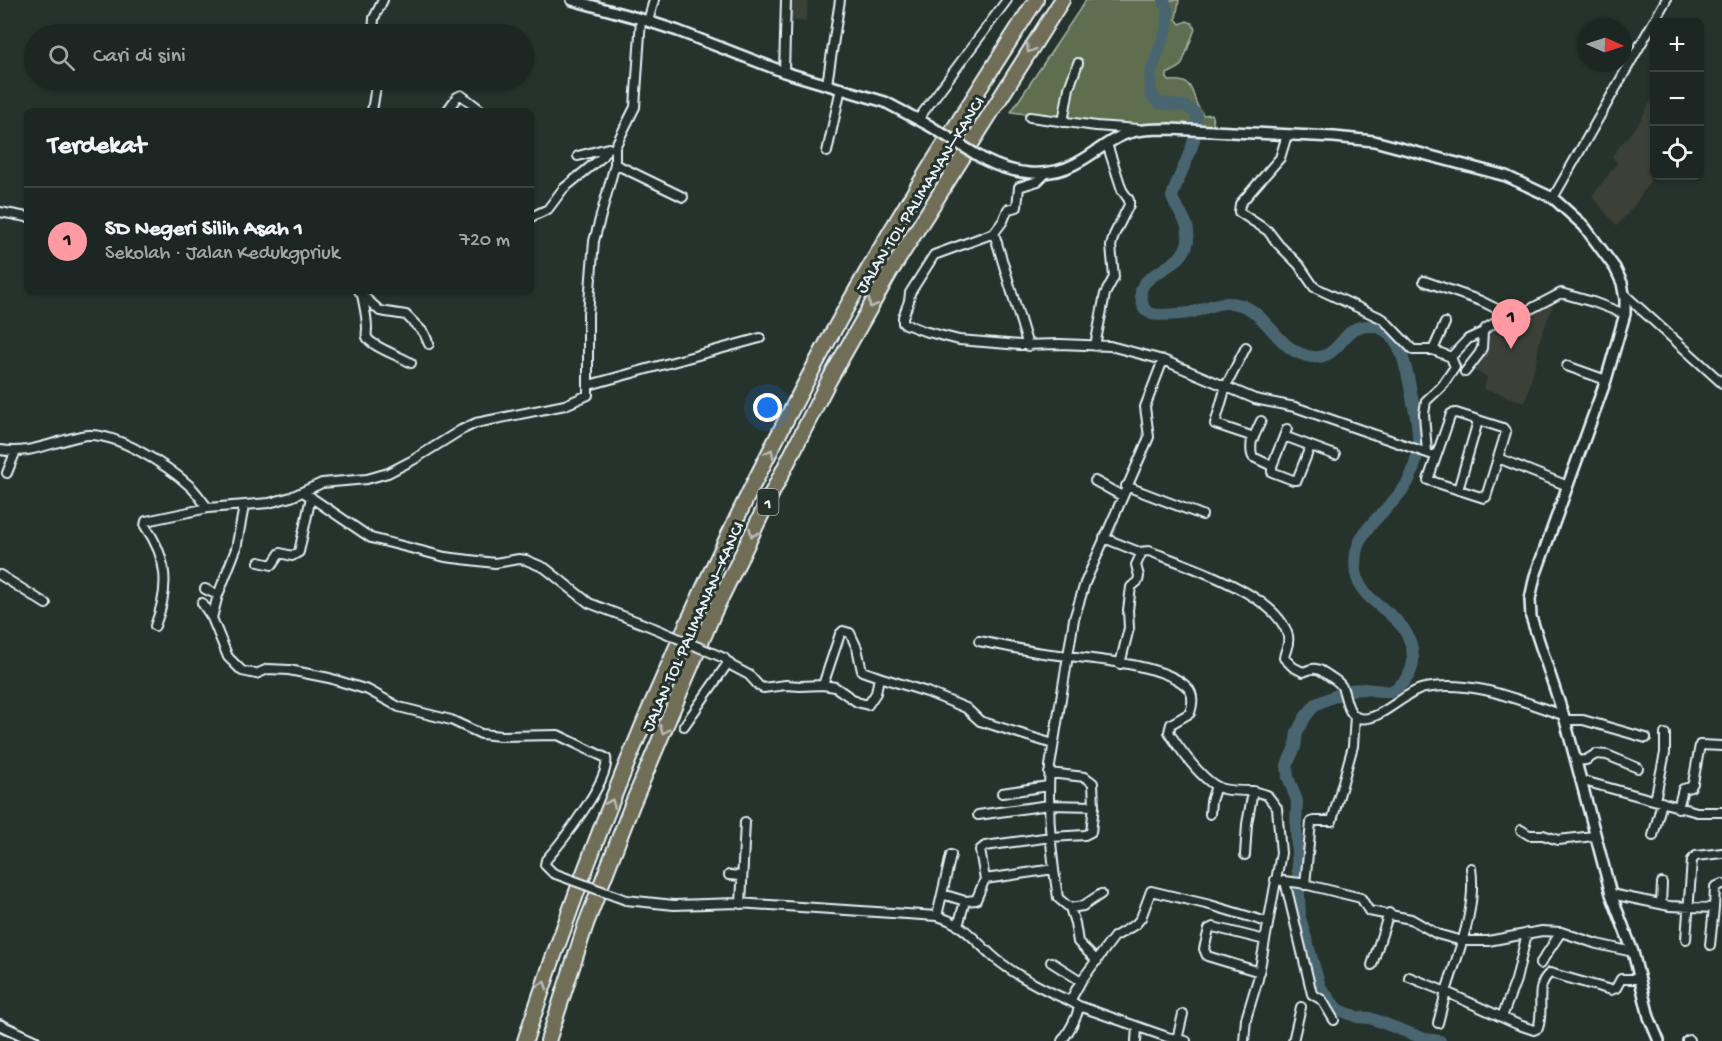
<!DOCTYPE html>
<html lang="id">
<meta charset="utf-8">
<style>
:root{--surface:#1c2622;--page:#252e2a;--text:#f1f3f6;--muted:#a0a5a5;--line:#3a4340;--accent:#ff9aa2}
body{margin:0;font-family:"Gochi Hand",sans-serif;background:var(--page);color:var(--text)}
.controls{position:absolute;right:18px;top:18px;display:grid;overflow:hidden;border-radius:9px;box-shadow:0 2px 4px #0004}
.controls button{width:54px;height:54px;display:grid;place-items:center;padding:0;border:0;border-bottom:2px solid var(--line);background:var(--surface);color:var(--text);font:30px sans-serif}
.compass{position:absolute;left:1578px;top:18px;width:54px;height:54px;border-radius:50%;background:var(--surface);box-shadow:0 2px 4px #0004;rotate:93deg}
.you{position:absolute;left:768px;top:408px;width:21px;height:21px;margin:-15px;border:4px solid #fff;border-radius:50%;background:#1a73e8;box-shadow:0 0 0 9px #1a73e833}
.badge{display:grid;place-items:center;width:39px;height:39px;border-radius:50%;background:var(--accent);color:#111;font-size:20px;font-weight:700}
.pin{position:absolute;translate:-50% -50px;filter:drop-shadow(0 2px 3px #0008)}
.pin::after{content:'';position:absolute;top:32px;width:21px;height:18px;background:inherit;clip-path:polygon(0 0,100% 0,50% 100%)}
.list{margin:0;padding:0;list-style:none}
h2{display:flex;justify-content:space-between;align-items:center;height:78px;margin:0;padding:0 24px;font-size:26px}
h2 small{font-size:20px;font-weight:400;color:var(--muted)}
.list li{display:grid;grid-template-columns:39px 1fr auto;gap:18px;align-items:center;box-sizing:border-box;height:108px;padding:0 24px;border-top:2px solid var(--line)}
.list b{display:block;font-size:22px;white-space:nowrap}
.list p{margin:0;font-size:20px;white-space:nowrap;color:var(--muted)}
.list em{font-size:20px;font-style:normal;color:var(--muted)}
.icon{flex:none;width:33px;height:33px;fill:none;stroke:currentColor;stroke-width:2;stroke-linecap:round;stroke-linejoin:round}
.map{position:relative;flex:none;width:1722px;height:1041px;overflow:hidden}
.search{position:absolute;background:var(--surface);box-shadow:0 2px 4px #0004;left:24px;top:24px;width:510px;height:66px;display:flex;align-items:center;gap:15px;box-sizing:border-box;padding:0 21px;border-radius:33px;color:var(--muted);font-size:22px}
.panel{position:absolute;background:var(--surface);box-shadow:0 2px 4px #0004;left:24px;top:108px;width:510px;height:186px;border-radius:9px}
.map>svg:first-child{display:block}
.built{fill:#3a3f38}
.green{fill:#5f6e50;stroke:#a4b0a4;stroke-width:1.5}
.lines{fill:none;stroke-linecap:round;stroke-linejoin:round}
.river{stroke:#4a6670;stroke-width:12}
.minor-casing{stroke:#e8f1f8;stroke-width:12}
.tertiary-casing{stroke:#e8f1f8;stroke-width:14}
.motorway-casing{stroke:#e8f1f8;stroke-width:18}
.minor{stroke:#26332d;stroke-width:8}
.tertiary{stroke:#26332d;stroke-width:9}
.motorway{stroke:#716e59;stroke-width:14}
.minor-bridge-casing{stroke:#e8f1f8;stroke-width:12;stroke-linecap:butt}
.tertiary-bridge-casing{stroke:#e8f1f8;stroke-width:14;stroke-linecap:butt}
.minor-bridge{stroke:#26332d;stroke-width:8}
.tertiary-bridge{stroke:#26332d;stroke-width:9}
.oneway{stroke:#b8bdb8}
.labels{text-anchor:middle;stroke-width:6;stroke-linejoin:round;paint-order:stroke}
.shield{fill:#26332d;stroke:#aeb8bb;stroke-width:1.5}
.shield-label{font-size:16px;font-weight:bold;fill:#e8f1f8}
.street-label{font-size:18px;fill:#e8f1f8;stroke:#26332d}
</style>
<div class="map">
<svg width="1722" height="1041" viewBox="0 0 1722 1041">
<rect width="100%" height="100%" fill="#26332d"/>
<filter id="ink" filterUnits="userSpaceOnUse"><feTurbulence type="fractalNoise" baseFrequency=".0167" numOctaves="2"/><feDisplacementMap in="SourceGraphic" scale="12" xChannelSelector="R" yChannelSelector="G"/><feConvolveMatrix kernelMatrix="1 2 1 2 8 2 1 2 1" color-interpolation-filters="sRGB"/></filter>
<g filter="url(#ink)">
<path class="built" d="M 791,0 L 808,0 L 806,22 L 790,20 Z
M 1654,95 L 1654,174 L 1636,203 L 1617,226 L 1592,196 L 1617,163 L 1612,156 L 1640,121 Z
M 1555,300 L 1539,342 L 1537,359 L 1525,402 L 1484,389 L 1487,377 L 1471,369 L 1487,330 L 1515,321 L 1526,324 L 1528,318 Z"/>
<path class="green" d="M 1086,0 L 1160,0 C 1171,30 1154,45 1147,73 C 1146,80 1147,89 1148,96 C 1166,115 1174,103 1193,115 L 1194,121 L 1192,125 L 1126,127 L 1011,112 Z
M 1167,0 L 1179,0 L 1176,19 L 1180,24 L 1187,21 L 1192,23 L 1195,29 L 1182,64 L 1179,68 L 1167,74 L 1167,78 L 1169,81 C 1189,79 1191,85 1196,102 C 1197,107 1201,110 1203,115 L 1211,114 L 1216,130 L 1202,129 L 1198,111 L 1186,103 L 1160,101 L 1154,94 C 1153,88 1152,80 1153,74 C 1159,46 1178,30 1167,0 Z"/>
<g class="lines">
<path class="river" d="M 1164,0 L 1168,11 L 1167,28 L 1150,75 L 1151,95 L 1159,103 L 1185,106 L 1196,113 C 1200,143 1180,169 1172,197 C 1175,207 1184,216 1187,226 C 1197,268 1145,268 1141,291 C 1140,297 1143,304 1144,309 C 1147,311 1149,313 1152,314 C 1158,316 1186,314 1193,312 C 1210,307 1222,299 1241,305 C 1270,315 1278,353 1313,357 C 1333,359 1340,340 1353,330 C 1357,327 1365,326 1370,326 C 1404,326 1408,381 1414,407 C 1420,432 1421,458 1408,482 C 1388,516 1346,530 1357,577 C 1364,608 1414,613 1413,661 C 1412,675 1402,686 1390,692 L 1365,689 L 1349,690 L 1316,704 L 1306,716 L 1297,732 L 1295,747 L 1287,765 L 1288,777 L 1297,801 L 1296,828 L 1300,918 L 1320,987 L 1337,1009 L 1357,1017 L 1370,1018 L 1425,1039 L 1440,1041"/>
<defs>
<path id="minor" d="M 648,21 L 654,0
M 373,34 L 374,18 L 383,0
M 784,72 L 786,0
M 827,84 L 840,0
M 372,111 L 377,80
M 447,111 L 457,97 L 461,95 L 482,111
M 1030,117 L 1096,126 L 1138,129
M 919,118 L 1007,0
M 1063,122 L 1069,88 L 1078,63
M 1287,135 L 1280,158 L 1240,204 L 1239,212 L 1268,231 L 1278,244 L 1299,265 L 1314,287 L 1383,319 L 1413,350 L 1433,350 L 1451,357 L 1455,367 L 1442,386 L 1426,401 L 1424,414 L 1427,452
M 827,152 L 841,88
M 578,156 L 608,148
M 615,164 L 683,197
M 1045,174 L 1038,181 L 1019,187 L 1017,207 L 1008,209 L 1003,221 L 994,233 L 934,255 L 910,293 L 909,301 L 903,317 L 903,323 L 924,331 L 959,340 L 1020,345 L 1060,344 L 1110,346 L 1163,360 L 1255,399 L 1295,407 L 1436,456
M 1553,198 L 1666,0
M 0,212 L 27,217
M 531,217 L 548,209 L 563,189 L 601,158 L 607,149
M 994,233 L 1028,346
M 1424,281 L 1481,301 L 1509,315 L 1486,328 L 1483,332 L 1482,348 L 1479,354 L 1465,372
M 359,291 L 362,295 C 364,305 367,317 367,328 C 367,332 366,333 367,337 C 370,346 402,357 411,363
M 362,295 L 380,311 L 406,315 L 424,333 L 429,344
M 1625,295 L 1722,383
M 1509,315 L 1521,314 L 1561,293 L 1593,302 L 1625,314
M 1095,346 L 1105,294 L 1114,277 L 1111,246 L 1114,235 L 1129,205 L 1129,200 L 1122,190 L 1107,144
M 1246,347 L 1226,386 L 1215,424 L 1251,436 C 1253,443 1249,450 1253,457 L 1272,466 L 1272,472 L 1293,480 L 1297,480 L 1310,447
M 1433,350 L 1445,323
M 1451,357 L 1468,339 L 1483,332
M 1567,366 L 1606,380
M 589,385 L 760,338
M 1456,413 L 1503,428 L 1506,432 L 1486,497 L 1484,498 L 1428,480 L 1451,414 Z
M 1284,436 L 1335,455
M 1252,441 L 1261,421
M 0,450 C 30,455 52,442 81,436 C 113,429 168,466 191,487 C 197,493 202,501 208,508
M 1498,458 L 1568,486
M 1272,466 L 1287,429
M 7,473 L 15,453
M 1095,481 L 1122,496
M 1126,486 L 1202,515
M 1458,490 L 1478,421
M 303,492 L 371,538 L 445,557 L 495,563 L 519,559 L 526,560 L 545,568 L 589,603 L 654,628
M 244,506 L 236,549 L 218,595 L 212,618 L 228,657 L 242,671 L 256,674 L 268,669 L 289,670 L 329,678 L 368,690 L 399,707 L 451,720 L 481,734 L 501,736 L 558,735 L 606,758 C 611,779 561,843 546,860 L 545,865 L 553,873
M 1104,538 L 1139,552 L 1149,551 C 1185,565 1278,594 1288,636 C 1290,645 1285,650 1284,658 L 1293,667 L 1303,672 C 1307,671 1311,668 1316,669 C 1320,669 1324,673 1328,675 C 1333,679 1339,681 1342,687 C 1346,696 1347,715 1359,718 C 1379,723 1405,691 1425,688 C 1473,679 1517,700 1563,715
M 259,562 L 272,565 L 280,553 L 292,556 L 299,552 L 311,497
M 0,575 L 46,604
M 205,589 L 218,595
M 202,603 L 212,618
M 155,626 C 169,589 169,560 145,526 L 146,521 L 208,508 L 269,503 L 291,497 L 322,483 L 367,479 L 388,473 L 413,460 L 461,430 L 476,423 L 565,405 L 588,395 L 588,314 L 594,241 L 615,164 L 615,147 L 635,107 L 641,19
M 979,641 C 1000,645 1022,650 1043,653 C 1078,658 1162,662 1187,687 C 1194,694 1193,704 1190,713 L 1171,724 L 1169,732 L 1172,737 C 1182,752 1205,784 1223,789 C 1232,791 1243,791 1253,791
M 724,658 L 732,666 L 749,675 L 759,686 L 763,688 L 786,685 L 800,686 L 823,685 L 835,687 L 857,702 L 868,705 L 876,693 L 879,677 L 862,671 L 857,648 L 850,633 L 843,631 L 840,634 L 823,685
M 1120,664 L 1129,628 L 1128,610 L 1131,587 L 1138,581 L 1139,576 L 1136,565 L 1142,552
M 879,677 L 927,692 L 966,708 L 980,721 L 1053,744
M 1565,720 L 1583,720 L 1646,738
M 684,726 L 728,663
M 1576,761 L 1586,760 L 1596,754 L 1607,755 L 1638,768
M 1580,780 L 1697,812 L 1722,812
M 1002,793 L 1048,786
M 1655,800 L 1665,753 L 1665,734
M 1678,808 L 1683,789 L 1691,787 L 1693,783 L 1700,745 L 1722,746
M 1210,814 L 1211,801 L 1216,786
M 978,815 L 1049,805 L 1094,806
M 1521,830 L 1529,835 L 1543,835 L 1558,840 L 1594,836
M 1653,836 L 1662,802
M 1471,868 C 1477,910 1458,952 1446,992 L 1519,1025 L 1534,1030 L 1538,1028 C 1545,1010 1533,987 1550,973 L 1611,990 L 1616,988 L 1621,979 L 1640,979
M 729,875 L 742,876
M 985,879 L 1054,869
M 1275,880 L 1300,883 L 1361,898 L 1369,911 L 1411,919 L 1437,934 L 1462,941 L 1488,941 L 1542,931 L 1561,932 L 1597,944 L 1633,952
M 1285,881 L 1312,994 L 1322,1000 L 1334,1020
M 1305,885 L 1311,822 L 1314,821 L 1332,821 L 1353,746 L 1355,716
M 942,894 L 965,901 L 976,900 L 985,879 L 980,850 L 985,846 L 1051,837 L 1085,835 L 1091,832 L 1094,806 L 1093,783 L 1085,777 L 1049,773
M 1611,894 L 1670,906 L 1714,908 L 1715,887 L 1722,884
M 626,900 L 674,905 L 738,903 L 937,916 C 967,924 978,946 1001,963 C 1022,979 1045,990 1070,1001
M 741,904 L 745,822
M 1661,904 L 1662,883
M 1070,908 L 1083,906 L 1101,894
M 937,916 L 951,855
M 958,926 L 965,901
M 1686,939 L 1692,860 L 1696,856 L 1722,853
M 1710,945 L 1714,908
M 1097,961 L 1078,942 L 1075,923 L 1070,908 L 1058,898 C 1051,855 1047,810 1050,766 L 1074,619 L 1085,583 L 1149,437 L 1145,407 L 1163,360
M 1051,962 L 1081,981
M 1540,964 L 1561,932
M 1372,965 L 1389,913
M 1260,972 L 1207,956 L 1204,949 L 1209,929 L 1213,927 L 1265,940
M 1409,977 L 1446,992 L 1438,1023
M 1079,1006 L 1167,1037 L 1186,1041
M 1502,1017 L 1516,980 L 1527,933
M 1177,1040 L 1183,1014
M 1062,1041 C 1070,1030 1077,1019 1079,1006 L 1070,1001 L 1081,981 L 1114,937 L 1136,924 L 1141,918 L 1151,891 L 1210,905 L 1267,922
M 1136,1041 L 1137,1027
M 1244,1041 L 1246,1019 L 1258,979 L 1281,853 L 1277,808 L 1267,795 L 1253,791 L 1247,824 L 1245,855
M 1293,1041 L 1301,1007
M 1687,1041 L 1689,1040"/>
<path id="tertiary" d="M 572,0 L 641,19 L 678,31 L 784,72 L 885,102 L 930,126
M 985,160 C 1012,174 1047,179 1075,164 C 1092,156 1106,142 1123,135 C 1138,129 1154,129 1170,129 L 1334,137 L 1374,141 L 1506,176 L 1553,198 L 1584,226 L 1615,268 L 1622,283 L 1625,299 L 1625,314 L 1606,380 L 1535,576 L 1530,599 L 1531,617 L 1565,720 L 1611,894 L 1633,952 L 1649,1017 L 1659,1041
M 0,1025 L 35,1041"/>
<path id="motorway" d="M 525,1041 C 601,808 699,581 815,365 C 882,239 959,120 1036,0
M 548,1041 L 586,924 L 632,805 L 714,612 L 769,499 L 828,382 L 889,274 L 1062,0"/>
</defs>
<use href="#minor" class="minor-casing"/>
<use href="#tertiary" class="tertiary-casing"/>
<use href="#motorway" class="motorway-casing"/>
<use href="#minor" class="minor"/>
<use href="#tertiary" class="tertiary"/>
<use href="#motorway" class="motorway"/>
<defs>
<path id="minor-bridge" d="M 654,628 L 724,658
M 553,873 L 626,900"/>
<path id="tertiary-bridge" d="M 930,126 L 985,160"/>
</defs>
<use href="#minor-bridge" class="minor-bridge-casing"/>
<use href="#tertiary-bridge" class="tertiary-bridge-casing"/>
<use href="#minor-bridge" class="minor-bridge"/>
<use href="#tertiary-bridge" class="tertiary-bridge"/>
</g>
<defs><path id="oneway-chevron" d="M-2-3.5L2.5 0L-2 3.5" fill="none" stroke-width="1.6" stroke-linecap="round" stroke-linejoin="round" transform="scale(1.5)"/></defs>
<g class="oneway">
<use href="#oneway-chevron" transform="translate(1030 49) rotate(122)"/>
<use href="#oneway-chevron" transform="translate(872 304) rotate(120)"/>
<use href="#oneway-chevron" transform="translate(770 453) rotate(-63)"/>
<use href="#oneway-chevron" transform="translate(753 533) rotate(116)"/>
<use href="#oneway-chevron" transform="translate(664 730) rotate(113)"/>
<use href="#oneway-chevron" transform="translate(611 803) rotate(-68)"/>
<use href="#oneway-chevron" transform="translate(543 985) rotate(-72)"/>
</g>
</g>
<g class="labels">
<rect class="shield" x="757.5" y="489" width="21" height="26" rx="4.5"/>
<g class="shield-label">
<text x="768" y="508">1</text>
</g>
<g class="street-label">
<text transform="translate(919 194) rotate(-58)" y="6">JALAN TOL PALIMANAN–KANCI</text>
<text transform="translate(692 626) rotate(-66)" y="6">JALAN TOL PALIMANAN–KANCI</text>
</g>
</g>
</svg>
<div class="controls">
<button>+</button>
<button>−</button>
<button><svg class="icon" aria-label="locate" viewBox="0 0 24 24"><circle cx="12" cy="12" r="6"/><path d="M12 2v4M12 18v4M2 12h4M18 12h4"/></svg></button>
</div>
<svg class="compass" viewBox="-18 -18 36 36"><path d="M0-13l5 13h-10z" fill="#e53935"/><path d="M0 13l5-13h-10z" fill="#a0a5a5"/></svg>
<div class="you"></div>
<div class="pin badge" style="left:1511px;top:349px">1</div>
<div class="search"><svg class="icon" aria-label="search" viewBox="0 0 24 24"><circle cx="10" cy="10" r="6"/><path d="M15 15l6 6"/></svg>Cari di sini</div>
<section class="panel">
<h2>Terdekat<small></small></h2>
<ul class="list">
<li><span class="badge">1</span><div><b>SD Negeri Silih Asah 1</b><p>Sekolah · Jalan Kedukgpriuk</p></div><em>720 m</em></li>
</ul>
</section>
</div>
